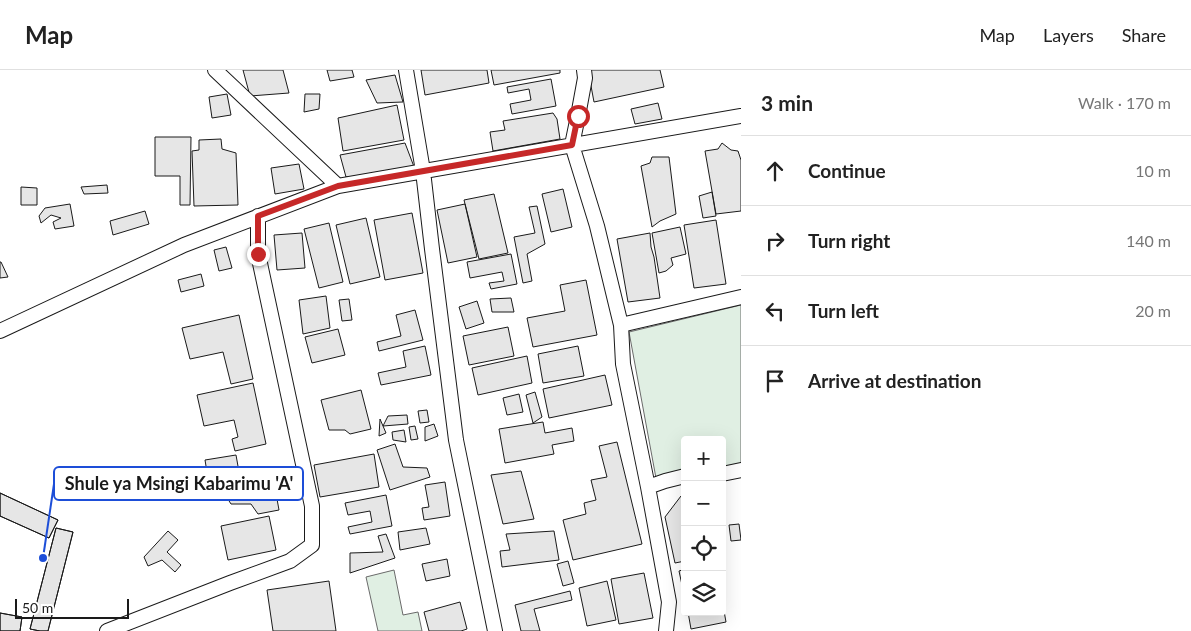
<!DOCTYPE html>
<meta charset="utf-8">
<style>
:root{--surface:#fff;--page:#f2f2f2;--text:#222;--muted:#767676;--line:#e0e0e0}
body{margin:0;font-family:Lato,sans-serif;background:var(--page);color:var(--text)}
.controls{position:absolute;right:15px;bottom:15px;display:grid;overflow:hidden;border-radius:5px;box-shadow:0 5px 20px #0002}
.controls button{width:45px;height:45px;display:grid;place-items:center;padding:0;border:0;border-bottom:1px solid var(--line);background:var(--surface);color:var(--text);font:25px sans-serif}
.scale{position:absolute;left:15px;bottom:12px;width:114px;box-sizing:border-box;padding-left:5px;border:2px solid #1a1a1a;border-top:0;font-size:14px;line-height:18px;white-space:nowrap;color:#1a1a1a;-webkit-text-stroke:4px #fff;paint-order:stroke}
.stop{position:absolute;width:15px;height:15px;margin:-11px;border:4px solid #c62828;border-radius:50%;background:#fff}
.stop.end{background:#c62828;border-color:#fff;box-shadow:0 1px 5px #0008}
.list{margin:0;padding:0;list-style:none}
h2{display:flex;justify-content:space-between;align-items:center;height:65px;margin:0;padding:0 20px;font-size:21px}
h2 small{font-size:16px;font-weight:400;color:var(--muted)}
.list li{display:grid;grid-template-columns:32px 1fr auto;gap:15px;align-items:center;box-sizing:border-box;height:70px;padding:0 20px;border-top:1px solid var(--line)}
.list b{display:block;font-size:19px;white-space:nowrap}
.list em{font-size:16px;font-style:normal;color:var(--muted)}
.icon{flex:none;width:28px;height:28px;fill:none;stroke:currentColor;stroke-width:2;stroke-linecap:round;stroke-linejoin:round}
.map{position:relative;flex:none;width:741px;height:561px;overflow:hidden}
header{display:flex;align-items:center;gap:30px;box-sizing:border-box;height:70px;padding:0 25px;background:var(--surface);border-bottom:1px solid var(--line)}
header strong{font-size:24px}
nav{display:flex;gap:28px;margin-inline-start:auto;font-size:18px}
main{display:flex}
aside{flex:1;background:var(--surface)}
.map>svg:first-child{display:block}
.green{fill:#e0efe3;stroke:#6a6a6a}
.building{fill:#e6e6e6;stroke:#1a1a1a}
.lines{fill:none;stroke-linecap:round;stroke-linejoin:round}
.minor-casing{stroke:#1a1a1a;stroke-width:16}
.minor{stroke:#fff;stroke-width:14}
.route{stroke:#c62828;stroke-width:6}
.leader{fill:none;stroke:#1d4ed8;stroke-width:2}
.callout-dot{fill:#1d4ed8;stroke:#fff;stroke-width:2}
.callout{fill:#fff;stroke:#1d4ed8;stroke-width:2}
.callout-label{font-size:18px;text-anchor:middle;font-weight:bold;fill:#1a1a1a}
</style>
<header>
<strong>Map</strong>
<nav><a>Map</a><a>Layers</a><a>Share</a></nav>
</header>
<main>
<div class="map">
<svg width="741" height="561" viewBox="0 0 741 561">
<rect width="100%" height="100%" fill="#fff"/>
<path class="green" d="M 741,235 L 741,394 L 722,400 L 722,370 L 685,370 L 685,411 L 658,419 L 629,262 Z
M 394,500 L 403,545 L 418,542 L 422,561 L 378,561 L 366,507 Z"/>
<path class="building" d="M 243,0 L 283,0 L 289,23 L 250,26 Z
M 327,0 L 352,0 L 354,7 L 330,11 Z
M 421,0 L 487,0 L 489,13 L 425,25 Z
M 491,0 L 560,0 L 560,3 L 494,15 Z
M 588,0 L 660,0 L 664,17 L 594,32 Z
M 395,5 L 403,32 L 377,33 L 366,10 Z
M 551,9 L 556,36 L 512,44 L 510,34 L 531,30 L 529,19 L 508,23 L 507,17 Z
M 227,24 L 231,45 L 212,48 L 209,27 Z
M 305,24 L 320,24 L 319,39 L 304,42 Z
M 658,33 L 662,49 L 635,54 L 631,39 Z
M 397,35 L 404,70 L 343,81 L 338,48 Z
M 553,43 L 557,49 L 560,69 L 493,81 L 490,62 L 505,60 L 503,51 Z
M 155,67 L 191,67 L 190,135 L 180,135 L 180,106 L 155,106 Z
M 221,69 L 222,79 L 236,83 L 238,135 L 194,136 L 192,81 L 199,80 L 199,70 Z
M 405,73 L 416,102 L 346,107 L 340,85 Z
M 722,73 L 731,80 L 738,81 L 741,90 L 741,141 L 716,144 L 705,81 L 718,79 Z
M 652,87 L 669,87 L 676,144 L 660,151 L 652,157 L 641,96 L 650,93 Z
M 299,94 L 304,119 L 275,124 L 271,98 Z
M 107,115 L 108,123 L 84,124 L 81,117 Z
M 21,117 L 37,118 L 37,135 L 21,135 Z
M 563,119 L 572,157 L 551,162 L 542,124 Z
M 712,122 L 716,146 L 703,148 L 699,126 Z
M 494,124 L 508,183 L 479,189 L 464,130 Z
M 70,134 L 74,156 L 55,159 L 53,152 L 61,148 L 51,145 L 41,153 L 39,146 L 45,138 Z
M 465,134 L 477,187 L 448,193 L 437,140 Z
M 537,136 L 545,174 L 527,184 L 532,211 L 523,213 L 514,167 L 535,163 L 529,137 Z
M 145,141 L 149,154 L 113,165 L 110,151 Z
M 412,143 L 423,203 L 385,210 L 374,150 Z
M 366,148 L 380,207 L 350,214 L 336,155 Z
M 716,150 L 726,214 L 694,218 L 684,155 Z
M 329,153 L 343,212 L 319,218 L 304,159 Z
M 680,157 L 686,184 L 671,188 L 673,195 L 666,201 L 659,203 L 652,163 Z
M 302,163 L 305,198 L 277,200 L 274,165 Z
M 650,163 L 651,177 L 654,187 L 660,228 L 628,232 L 617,169 Z
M 226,177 L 232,198 L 219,201 L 214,180 Z
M 511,184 L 517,214 L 491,219 L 489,213 L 504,211 L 502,202 L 470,208 L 467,192 Z
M 0,192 L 1,192 L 8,207 L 0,208 Z
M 201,204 L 204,216 L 181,222 L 178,210 Z
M 586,210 L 597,265 L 533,277 L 527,248 L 565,241 L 560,215 Z
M 326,226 L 330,258 L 303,264 L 299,230 Z
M 511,228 L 514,242 L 492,242 L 490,229 Z
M 349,229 L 352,250 L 342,251 L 339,230 Z
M 477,231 L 484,253 L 466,259 L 459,237 Z
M 415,240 L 423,270 L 379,281 L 377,272 L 401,266 L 396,245 Z
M 239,245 L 253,309 L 231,314 L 223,282 L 190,289 L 182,258 Z
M 508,257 L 514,286 L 469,295 L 463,266 Z
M 338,259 L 345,285 L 312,293 L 305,267 Z
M 425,276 L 431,305 L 381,315 L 378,303 L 406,297 L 403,281 Z
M 578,276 L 584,306 L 543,313 L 538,284 Z
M 527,286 L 532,313 L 478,325 L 472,298 Z
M 605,305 L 612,335 L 549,348 L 543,319 Z
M 253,313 L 266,374 L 235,381 L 232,369 L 238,367 L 234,350 L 204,356 L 197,325 Z
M 361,320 L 371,359 L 350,364 L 345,360 L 329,360 L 321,330 Z
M 535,322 L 542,347 L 533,353 L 526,325 Z
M 519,324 L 523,342 L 507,345 L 503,328 Z
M 427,340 L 429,352 L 420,353 L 418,341 Z
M 407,345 L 408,354 L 383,356 L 388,346 Z
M 380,349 L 386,363 L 379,366 Z
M 543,352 L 545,363 L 572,358 L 574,371 L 552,375 L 554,384 L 505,393 L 499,359 Z
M 434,354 L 438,366 L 425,371 L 425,357 Z
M 415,356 L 418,369 L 411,370 L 409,357 Z
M 404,360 L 406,372 L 393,370 L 392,362 Z
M 617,372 L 642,474 L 573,490 L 563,450 L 586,444 L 584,433 L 596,430 L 591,410 L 607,407 L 599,376 Z
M 395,374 L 403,397 L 427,398 L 430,407 L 390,420 L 377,380 Z
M 374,384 L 379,417 L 320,427 L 314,395 Z
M 236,385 L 241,413 L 273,407 L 279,440 L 258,444 L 251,434 L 231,434 L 224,423 L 211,426 L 205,390 Z
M 521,401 L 534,449 L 503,454 L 491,405 Z
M 445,412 L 450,446 L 424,450 L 422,438 L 429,437 L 425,415 Z
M 0,423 L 58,450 L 49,468 L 0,446 Z
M 0,423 L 58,450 L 49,468 L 0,446 Z
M 386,425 L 392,456 L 350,464 L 348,457 L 372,452 L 370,441 L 348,445 L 345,433 Z
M 685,425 L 685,491 L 675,493 L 665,447 L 681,426 Z
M 269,446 L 276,480 L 228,490 L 221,456 Z
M 739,454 L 741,470 L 731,471 L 729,455 Z
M 56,458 L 73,462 L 48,561 L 40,561 L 30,559 Z
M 56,458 L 73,462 L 48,561 L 40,561 L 30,559 Z
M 426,458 L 430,474 L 400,480 L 398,462 Z
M 168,461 L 178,470 L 167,482 L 181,495 L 175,502 L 162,490 L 148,496 L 144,487 Z
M 554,461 L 559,490 L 502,497 L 500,481 L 510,480 L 506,464 Z
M 386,464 L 395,488 L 350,503 L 350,483 L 383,482 L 378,466 Z
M 447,489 L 450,506 L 426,511 L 422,494 Z
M 568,491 L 574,513 L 563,516 L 557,494 Z
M 685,499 L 685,529 L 679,501 Z
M 644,503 L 653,548 L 619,554 L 611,509 Z
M 329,511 L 336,561 L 273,561 L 267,520 Z
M 607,511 L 616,550 L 587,556 L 579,518 Z
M 570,521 L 572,530 L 534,539 L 540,561 L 521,561 L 515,535 Z
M 722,530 L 726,552 L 691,559 L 688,542 L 722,542 Z
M 460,532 L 467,559 L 461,561 L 429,561 L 424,542 Z
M 0,543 L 22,547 L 20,561 L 0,561 Z
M 0,543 L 22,547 L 20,561 L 0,561 Z"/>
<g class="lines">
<defs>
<path id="minor" d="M 215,0 L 338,116
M 406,0 L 423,101 L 432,179 L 456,370 L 495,561
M 584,0 L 585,8 L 578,46 L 572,75 L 597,156 L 621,255 L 623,294 L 648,417 L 669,532 L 666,561
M 621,255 L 741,227
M 0,261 L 184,175 L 338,116 L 741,46
M 722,404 L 741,400
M 648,417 L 665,411 L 685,406
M 107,561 L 230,513 L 290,491 L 312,475 L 312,436 L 258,184 L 258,146"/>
</defs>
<use href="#minor" class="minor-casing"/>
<use href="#minor" class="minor"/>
</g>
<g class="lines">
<path class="route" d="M 258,184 L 258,146 L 338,116 L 572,75 L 578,46"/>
</g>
<path class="leader" d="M43 488L54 414"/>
<circle class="callout-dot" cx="43" cy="488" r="5"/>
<rect class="callout" x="54" y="397" width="249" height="33" rx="5"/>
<g class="callout-label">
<text x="179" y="420">Shule ya Msingi Kabarimu 'A'</text>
</g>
</svg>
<div class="controls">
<button>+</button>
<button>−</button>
<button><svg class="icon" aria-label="locate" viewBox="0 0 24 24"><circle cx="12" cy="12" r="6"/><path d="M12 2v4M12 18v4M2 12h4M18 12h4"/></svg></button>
<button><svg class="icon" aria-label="layers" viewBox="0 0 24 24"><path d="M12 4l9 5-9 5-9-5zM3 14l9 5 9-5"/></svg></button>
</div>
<div class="scale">50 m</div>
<div class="stop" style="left:578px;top:46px"></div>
<div class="stop end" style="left:258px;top:184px"></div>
</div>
<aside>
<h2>3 min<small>Walk · 170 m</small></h2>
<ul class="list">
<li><svg class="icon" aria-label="ahead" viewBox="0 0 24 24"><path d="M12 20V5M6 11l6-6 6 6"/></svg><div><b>Continue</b></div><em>10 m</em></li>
<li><svg class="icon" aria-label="right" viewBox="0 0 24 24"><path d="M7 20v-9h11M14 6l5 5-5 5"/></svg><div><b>Turn right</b></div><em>140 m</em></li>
<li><svg class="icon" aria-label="left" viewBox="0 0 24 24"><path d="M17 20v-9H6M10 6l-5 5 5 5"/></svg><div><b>Turn left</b></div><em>20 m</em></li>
<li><svg class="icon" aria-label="arrive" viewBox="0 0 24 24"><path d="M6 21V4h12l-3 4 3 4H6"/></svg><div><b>Arrive at destination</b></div></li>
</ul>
</aside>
</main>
